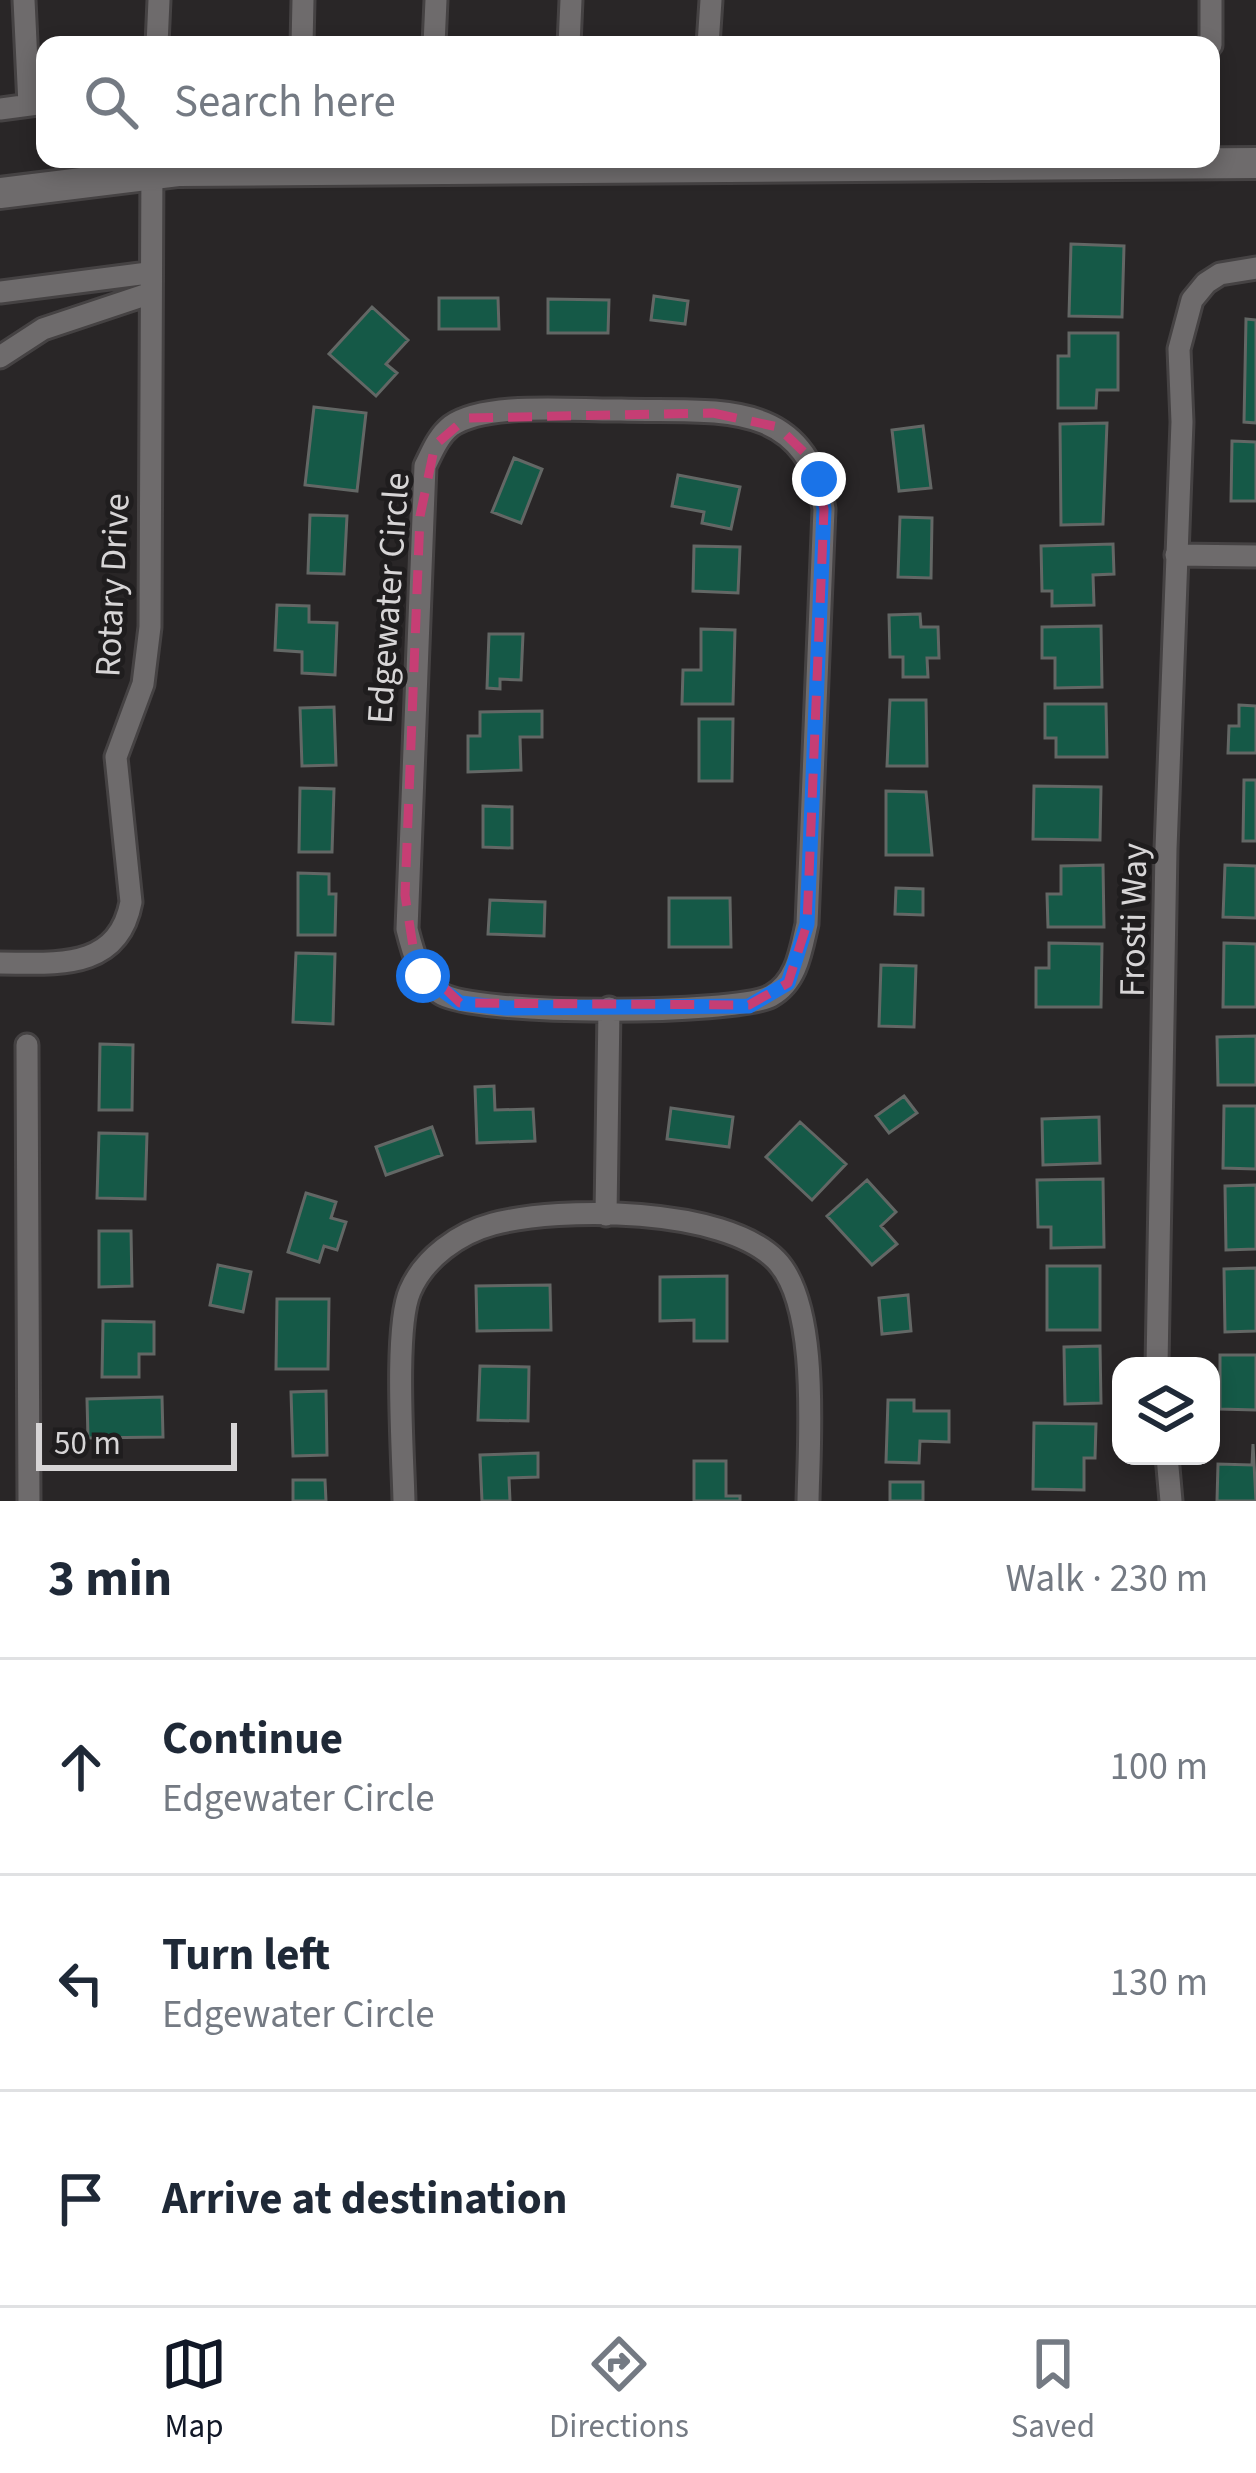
<!DOCTYPE html>
<meta charset="utf-8">
<style>
:root{--surface:#fff;--page:#f2f2f3;--text:#1f2937;--muted:#747a83;--line:#e0e1e3;--accent:#111827}
body{margin:0;font-family:"Source Sans 3",sans-serif;background:var(--page);color:var(--text)}
.controls{position:absolute;right:36px;bottom:36px;display:grid;overflow:hidden;border-radius:24px;box-shadow:0 6px 18px #0003}
.controls button{width:108px;height:108px;display:grid;place-items:center;padding:0;border:0;border-bottom:3px solid var(--line);background:var(--surface);color:var(--text);font:60px sans-serif}
.scale{position:absolute;left:36px;bottom:30px;width:201px;box-sizing:border-box;padding-left:12px;border:6px solid #d7d5d6;border-top:0;font-size:33px;line-height:42px;white-space:nowrap;color:#d7d5d6;-webkit-text-stroke:9px #1f1d1e;paint-order:stroke}
.stop{position:absolute;width:36px;height:36px;margin:-27px;border:9px solid #1a73e8;border-radius:50%;background:#fff}
.stop.end{background:#1a73e8;border-color:#fff;box-shadow:0 3px 12px #0008}
.list{margin:0;padding:0;list-style:none}
h2{display:flex;justify-content:space-between;align-items:center;height:156px;margin:0;padding:0 48px;font-size:51px}
h2 small{font-size:39px;font-weight:400;color:var(--muted)}
.list li{display:grid;grid-template-columns:78px 1fr auto;gap:36px;align-items:center;box-sizing:border-box;height:216px;padding:0 48px;border-top:3px solid var(--line)}
.list b{display:block;font-size:45px;white-space:nowrap}
.list p{margin:0;font-size:39px;white-space:nowrap;color:var(--muted)}
.list em{font-size:39px;font-style:normal;color:var(--muted)}
.icon{flex:none;width:66px;height:66px;fill:none;stroke:currentColor;stroke-width:2;stroke-linecap:round;stroke-linejoin:round}
.map{position:relative;flex:none;width:1256px;height:1501px;overflow:hidden}
.search{position:absolute;background:var(--surface);box-shadow:0 6px 18px #0003;left:36px;right:36px;top:36px;height:132px;display:flex;align-items:center;gap:30px;box-sizing:border-box;padding:0 42px;border-radius:24px;color:var(--muted);font-size:45px}
.sheet{height:804px;background:var(--surface)}
nav{display:flex;justify-content:space-around;align-items:center;box-sizing:border-box;height:168px;border-top:3px solid var(--line);background:var(--surface);font-size:33px;color:var(--muted)}
nav a{display:grid;justify-items:center;gap:6px}
nav .on{color:var(--accent)}
.map>svg:first-child{display:block}
.building{fill:#155947;stroke:#636765;stroke-width:3}
.lines{fill:none;stroke-linecap:round;stroke-linejoin:round}
.minor-casing{stroke:#454243;stroke-width:27}
.secondary-casing{stroke:#454243;stroke-width:36}
.minor{stroke:#6e6b6c;stroke-width:21}
.secondary{stroke:#6e6b6c;stroke-width:30}
.route{stroke:#1a73e8;stroke-width:15}
.marked{fill:none;stroke:#c63e74;stroke-width:9;stroke-dasharray:24 15;stroke-linejoin:round}
.labels{text-anchor:middle;stroke-width:10;stroke-linejoin:round;paint-order:stroke}
.street-label{font-size:36px;fill:#d7d5d6;stroke:#1f1d1e}
</style>
<div class="map">
<svg width="1256" height="1501" viewBox="0 0 1256 1501">
<rect width="100%" height="100%" fill="#292627"/>
<path class="building" d="M 1071,244 L 1124,246 L 1122,317 L 1069,316 Z
M 654,296 L 688,301 L 685,324 L 651,320 Z
M 439,298 L 498,298 L 499,329 L 439,329 Z
M 548,299 L 609,300 L 608,333 L 548,333 Z
M 372,307 L 408,340 L 386,364 L 397,373 L 376,396 L 329,354 Z
M 1246,319 L 1256,320 L 1256,423 L 1244,422 Z
M 1069,333 L 1118,333 L 1118,390 L 1097,390 L 1096,408 L 1058,408 L 1058,356 L 1069,356 Z
M 314,407 L 366,413 L 357,491 L 305,485 Z
M 1107,423 L 1103,524 L 1061,525 L 1060,424 Z
M 923,426 L 931,488 L 899,491 L 892,430 Z
M 1232,441 L 1256,442 L 1256,501 L 1231,501 Z
M 514,458 L 542,469 L 521,523 L 492,512 Z
M 678,475 L 740,487 L 731,529 L 702,523 L 704,512 L 672,506 Z
M 310,515 L 347,516 L 344,574 L 308,573 Z
M 900,517 L 932,518 L 931,578 L 898,577 Z
M 1113,544 L 1114,574 L 1093,575 L 1094,605 L 1052,606 L 1052,591 L 1042,591 L 1041,546 Z
M 694,546 L 740,547 L 738,593 L 693,591 Z
M 277,605 L 309,606 L 309,622 L 337,623 L 335,675 L 302,673 L 302,652 L 275,650 Z
M 920,614 L 921,627 L 938,627 L 939,658 L 927,658 L 928,677 L 903,677 L 903,657 L 890,657 L 889,615 Z
M 1101,626 L 1102,687 L 1055,688 L 1055,658 L 1042,658 L 1042,627 Z
M 701,629 L 735,630 L 733,704 L 682,704 L 683,670 L 701,670 Z
M 489,634 L 523,634 L 521,680 L 500,679 L 500,689 L 487,688 Z
M 890,700 L 926,700 L 927,766 L 887,766 Z
M 1045,704 L 1106,704 L 1107,757 L 1056,757 L 1056,738 L 1045,738 Z
M 1239,705 L 1256,706 L 1256,753 L 1228,753 L 1229,726 L 1239,726 Z
M 334,707 L 336,765 L 302,766 L 300,708 Z
M 542,711 L 542,737 L 520,737 L 521,770 L 468,772 L 468,736 L 480,736 L 480,712 Z
M 699,719 L 733,719 L 732,781 L 699,781 Z
M 1244,780 L 1256,780 L 1256,841 L 1243,841 Z
M 1034,786 L 1101,787 L 1100,840 L 1033,839 Z
M 300,788 L 334,789 L 332,852 L 299,852 Z
M 886,791 L 926,792 L 932,855 L 886,855 Z
M 483,806 L 512,807 L 512,848 L 483,847 Z
M 1103,865 L 1104,927 L 1048,927 L 1047,894 L 1061,894 L 1061,866 Z
M 1225,865 L 1256,866 L 1256,918 L 1223,917 Z
M 298,873 L 329,874 L 329,894 L 336,894 L 335,935 L 298,935 Z
M 896,888 L 923,889 L 923,915 L 895,914 Z
M 669,898 L 730,898 L 731,947 L 669,947 Z
M 490,900 L 545,902 L 544,936 L 488,934 Z
M 1049,943 L 1102,944 L 1101,1007 L 1036,1007 L 1036,968 L 1049,968 Z
M 1224,943 L 1256,944 L 1256,1007 L 1223,1007 Z
M 296,953 L 335,954 L 333,1024 L 293,1022 Z
M 881,965 L 916,966 L 914,1027 L 879,1026 Z
M 1256,1036 L 1256,1085 L 1218,1085 L 1217,1037 Z
M 100,1044 L 133,1045 L 132,1110 L 99,1110 Z
M 494,1086 L 495,1110 L 533,1109 L 535,1141 L 477,1143 L 475,1087 Z
M 904,1096 L 917,1113 L 889,1133 L 876,1116 Z
M 1224,1106 L 1256,1106 L 1256,1169 L 1223,1168 Z
M 671,1108 L 733,1117 L 729,1147 L 667,1139 Z
M 1099,1117 L 1100,1163 L 1043,1165 L 1042,1119 Z
M 800,1122 L 846,1164 L 812,1200 L 766,1157 Z
M 432,1127 L 442,1155 L 386,1175 L 376,1147 Z
M 99,1133 L 147,1134 L 145,1199 L 97,1198 Z
M 1103,1179 L 1104,1247 L 1051,1248 L 1051,1227 L 1038,1227 L 1037,1180 Z
M 867,1180 L 896,1212 L 881,1226 L 897,1244 L 872,1265 L 827,1216 Z
M 1256,1185 L 1256,1249 L 1226,1250 L 1225,1186 Z
M 306,1193 L 336,1202 L 331,1218 L 346,1222 L 337,1250 L 324,1246 L 319,1262 L 288,1252 Z
M 99,1231 L 131,1231 L 132,1286 L 99,1287 Z
M 218,1265 L 251,1272 L 243,1312 L 210,1305 Z
M 1047,1266 L 1100,1266 L 1100,1330 L 1047,1330 Z
M 1256,1268 L 1256,1331 L 1225,1332 L 1224,1269 Z
M 727,1276 L 727,1341 L 694,1341 L 694,1320 L 660,1321 L 660,1277 Z
M 550,1285 L 551,1330 L 477,1331 L 476,1286 Z
M 908,1295 L 911,1331 L 882,1334 L 879,1298 Z
M 277,1299 L 329,1299 L 328,1369 L 276,1369 Z
M 103,1321 L 154,1322 L 154,1354 L 139,1354 L 139,1377 L 102,1377 Z
M 1100,1346 L 1101,1403 L 1065,1404 L 1064,1347 Z
M 1220,1355 L 1256,1355 L 1256,1410 L 1220,1409 Z
M 480,1366 L 529,1367 L 528,1421 L 478,1420 Z
M 326,1391 L 327,1455 L 293,1456 L 291,1392 Z
M 162,1397 L 163,1437 L 88,1438 L 87,1399 Z
M 888,1400 L 914,1400 L 914,1411 L 949,1411 L 949,1442 L 920,1441 L 919,1463 L 886,1462 Z
M 1034,1423 L 1096,1424 L 1095,1458 L 1084,1458 L 1084,1490 L 1033,1489 Z
M 1253,1444 L 1256,1501 L 1217,1501 L 1218,1464 L 1252,1465 Z
M 538,1453 L 538,1477 L 509,1478 L 510,1501 L 482,1501 L 480,1455 Z
M 694,1461 L 726,1461 L 726,1496 L 740,1496 L 740,1501 L 694,1501 Z
M 293,1480 L 325,1480 L 326,1501 L 293,1501 Z
M 890,1482 L 923,1482 L 923,1501 L 890,1501 Z"/>
<g class="lines">
<defs>
<path id="minor" d="M 24,0 L 29,105
M 157,45 L 159,0
M 302,45 L 303,0
M 434,45 L 436,0
M 569,45 L 571,0
M 708,45 L 711,0
M 1211,45 L 1211,0
M 0,109 L 45,103
M 0,292 L 148,273
M 0,357 L 43,329 L 148,294
M 621,410 C 712,413 806,395 824,509 L 807,924 C 801,950 797,982 771,996 C 736,1015 471,1016 440,993 C 419,977 413,953 407,929 L 425,466 C 432,452 438,436 451,426 C 486,401 577,411 621,410 Z
M 1176,555 L 1256,556
M 0,963 C 56,963 118,971 131,902 L 116,757 L 143,684 L 150,627 L 152,159
M 27,1045 L 29,1501
M 606,1215 L 609,1008
M 1157,1366 L 1166,849 L 1182,422 L 1179,349 L 1192,300 L 1206,283 L 1220,274 L 1256,268
M 1167,1456 L 1171,1501
M 404,1501 C 403,1455 394,1328 410,1291 C 424,1258 459,1233 493,1224 C 561,1206 724,1207 776,1260 C 820,1305 809,1441 808,1501"/>
<path id="secondary" d="M 0,193 L 178,171 L 1256,163"/>
</defs>
<use href="#minor" class="minor-casing"/>
<use href="#secondary" class="secondary-casing"/>
<use href="#minor" class="minor"/>
<use href="#secondary" class="secondary"/>
</g>
<g class="lines">
<path class="route" d="M 423,976 L 460,1003 L 506,1008 L 749,1006 L 788,983 L 807,924 L 824,509 L 819,479"/>
</g>
<path class="marked" d="M 713,413 L 778,427 L 811,459 L 824,509 L 807,924 L 788,983 L 749,1005 L 460,1003 L 415,959 L 405,895 L 420,516 L 435,445 L 466,418 Z"/>
<g class="labels">
<g class="street-label">
<text transform="translate(111 585) rotate(-87)" y="13">Rotary Drive</text>
<text transform="translate(387 598) rotate(-86)" y="13">Edgewater Circle</text>
<text transform="translate(1132 920) rotate(-89)" y="13">Frosti Way</text>
</g>
</g>
</svg>
<div class="controls">
<button><svg class="icon" aria-label="layers" viewBox="0 0 24 24"><path d="M12 4l9 5-9 5-9-5zM3 14l9 5 9-5"/></svg></button>
</div>
<div class="scale">50 m</div>
<div class="stop" style="left:423px;top:976px"></div>
<div class="stop end" style="left:819px;top:479px"></div>
<div class="search"><svg class="icon" aria-label="search" viewBox="0 0 24 24"><circle cx="10" cy="10" r="6"/><path d="M15 15l6 6"/></svg>Search here</div>
</div>
<section class="sheet">
<h2>3 min<small>Walk · 230 m</small></h2>
<ul class="list">
<li><svg class="icon" aria-label="ahead" viewBox="0 0 24 24"><path d="M12 20V5M6 11l6-6 6 6"/></svg><div><b>Continue</b><p>Edgewater Circle</p></div><em>100 m</em></li>
<li><svg class="icon" aria-label="left" viewBox="0 0 24 24"><path d="M17 20v-9H6M10 6l-5 5 5 5"/></svg><div><b>Turn left</b><p>Edgewater Circle</p></div><em>130 m</em></li>
<li><svg class="icon" aria-label="arrive" viewBox="0 0 24 24"><path d="M6 21V4h12l-3 4 3 4H6"/></svg><div><b>Arrive at destination</b></div></li>
</ul>
</section>
<nav>
<a class="on"><svg class="icon" aria-label="map" viewBox="0 0 24 24"><path d="M3 6l6-2 6 2 6-2v14l-6 2-6-2-6 2zM9 4v14M15 6v14"/></svg>Map</a>
<a><svg class="icon" aria-label="directions" viewBox="0 0 24 24"><path d="M12 3l9 9-9 9-9-9zM9 14v-3h6M13 9l2 2-2 2"/></svg>Directions</a>
<a><svg class="icon" aria-label="saved" viewBox="0 0 24 24"><path d="M7 4h10v16l-5-4-5 4z"/></svg>Saved</a>
</nav>
